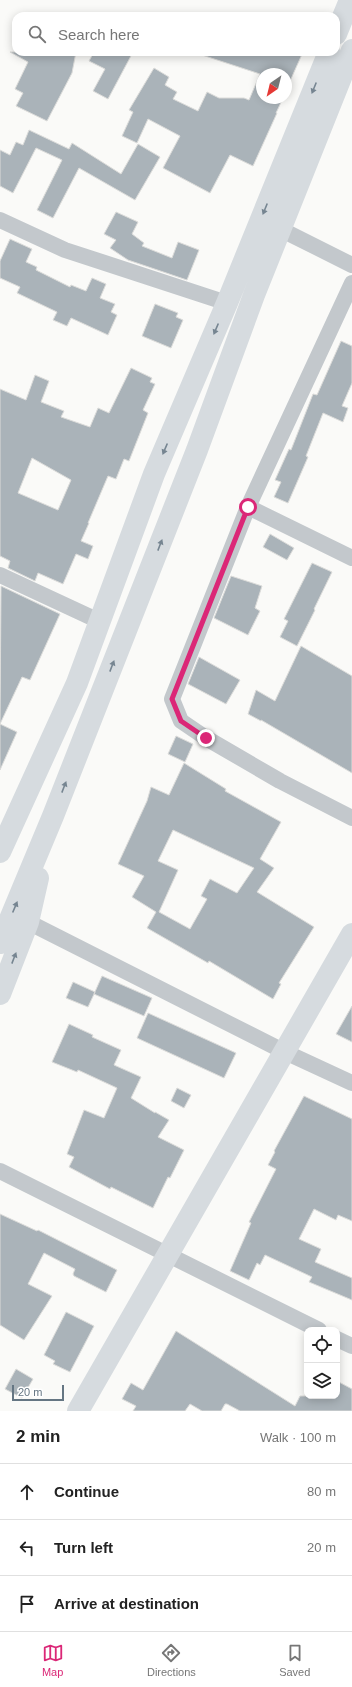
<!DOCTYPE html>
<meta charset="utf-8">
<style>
:root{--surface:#fff;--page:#f2f2f2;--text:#222;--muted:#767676;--line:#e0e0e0;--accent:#db2777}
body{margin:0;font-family:Arial,sans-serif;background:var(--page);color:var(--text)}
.controls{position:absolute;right:12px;bottom:12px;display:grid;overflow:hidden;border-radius:8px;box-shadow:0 2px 10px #0003}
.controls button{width:36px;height:36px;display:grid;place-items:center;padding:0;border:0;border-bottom:1px solid var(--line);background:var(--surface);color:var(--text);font:20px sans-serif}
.compass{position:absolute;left:256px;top:68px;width:36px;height:36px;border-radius:50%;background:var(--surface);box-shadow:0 2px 10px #0003;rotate:215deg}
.scale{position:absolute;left:12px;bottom:10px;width:52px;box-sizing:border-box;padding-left:4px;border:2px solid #657683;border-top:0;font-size:11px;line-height:14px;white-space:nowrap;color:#657683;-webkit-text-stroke:3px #fff;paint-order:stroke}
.stop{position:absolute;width:12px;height:12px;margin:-9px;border:3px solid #db2777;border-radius:50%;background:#fff}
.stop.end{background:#db2777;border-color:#fff;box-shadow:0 1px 4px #0008}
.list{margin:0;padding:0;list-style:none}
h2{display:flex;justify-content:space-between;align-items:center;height:52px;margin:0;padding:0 16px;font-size:17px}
h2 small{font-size:13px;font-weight:400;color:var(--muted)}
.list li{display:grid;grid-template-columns:26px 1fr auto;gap:12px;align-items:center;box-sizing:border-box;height:56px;padding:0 16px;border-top:1px solid var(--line)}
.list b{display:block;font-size:15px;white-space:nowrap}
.list em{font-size:13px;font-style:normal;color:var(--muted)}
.icon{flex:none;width:22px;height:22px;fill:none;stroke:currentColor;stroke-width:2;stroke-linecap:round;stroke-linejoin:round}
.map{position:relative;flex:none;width:352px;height:1411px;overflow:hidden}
.search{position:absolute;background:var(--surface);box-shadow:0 2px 10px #0003;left:12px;right:12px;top:12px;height:44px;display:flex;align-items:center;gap:10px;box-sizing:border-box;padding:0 14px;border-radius:12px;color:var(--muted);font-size:15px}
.sheet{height:220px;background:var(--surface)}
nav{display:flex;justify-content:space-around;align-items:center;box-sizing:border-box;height:56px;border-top:1px solid var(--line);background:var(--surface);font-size:11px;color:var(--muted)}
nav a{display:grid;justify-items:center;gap:2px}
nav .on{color:var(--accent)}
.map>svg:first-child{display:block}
.building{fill:#aab3b9;stroke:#dcdcda;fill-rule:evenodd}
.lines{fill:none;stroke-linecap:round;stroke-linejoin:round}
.minor{stroke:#c3c8cc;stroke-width:16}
.secondary{stroke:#d6dbdf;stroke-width:22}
.trunk{stroke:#d6dbdf;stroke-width:22}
.oneway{fill:#768591}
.route{stroke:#db2777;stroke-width:5}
</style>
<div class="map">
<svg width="352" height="1411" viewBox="0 0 352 1411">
<rect width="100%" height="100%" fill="#fafaf8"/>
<path class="building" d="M 10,52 L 76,52 L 72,73 L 47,121 L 16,106 L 23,93 L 15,89 L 28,62 Z
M 94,52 L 133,52 L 108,99 L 93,91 L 105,69 L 89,61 Z
M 202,52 L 303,52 L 286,90 L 286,74 L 262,74 L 262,98 L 283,98 L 276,113 L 277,113 L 253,166 L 230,155 L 210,193 L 163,168 L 180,136 L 148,119 L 137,143 L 122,136 L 133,112 L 129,110 L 154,68 L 169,77 L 165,85 L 177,92 L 173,99 L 198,111 L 207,92 L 219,98 L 244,98 L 249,100 L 260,74 L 202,55 Z
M 29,130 L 69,149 L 72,143 L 121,174 L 138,144 L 160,157 L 135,200 L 79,168 L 53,218 L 37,210 L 62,160 L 36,148 L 13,193 L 0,186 L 0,150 L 10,155 L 16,142 L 23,145 Z
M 116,212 L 138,222 L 132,234 L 144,243 L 142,246 L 172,258 L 178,242 L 199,250 L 187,280 L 128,260 L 110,248 L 116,240 L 104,234 Z
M 10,239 L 32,249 L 26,262 L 37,267 L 36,270 L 70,287 L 71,285 L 86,291 L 92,278 L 106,284 L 100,298 L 115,304 L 111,312 L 117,315 L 108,335 L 71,318 L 67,326 L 53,320 L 57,312 L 17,293 L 20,287 L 0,278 L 0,261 Z
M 155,304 L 178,313 L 176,317 L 183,320 L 171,348 L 142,336 Z
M 341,341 L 352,346 L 352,383 L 342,406 L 348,408 L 343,422 L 323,413 L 306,456 L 308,457 L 288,503 L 274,497 L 281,482 L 275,480 L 289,449 L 291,450 L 313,394 L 317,395 Z
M 131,368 L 152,378 L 150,382 L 155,384 L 143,410 L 148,413 L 129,461 L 124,459 L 116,479 L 108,476 L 88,523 L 89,523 L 81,541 L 93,546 L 88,559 L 76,554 L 63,584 L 38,573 L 35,581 L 8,568 L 10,561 L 0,556 L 0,389 L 26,400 L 35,375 L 49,381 L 41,402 L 64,411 L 61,417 L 90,427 L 98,408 L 109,413 ZM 32,458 L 71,480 L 58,510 L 18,493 Z
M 270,534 L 294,548 L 287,560 L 263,547 Z
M 312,563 L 332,572 L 314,609 L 315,610 L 297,646 L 280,637 L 288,621 L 284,619 Z
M 231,576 L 262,586 L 255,608 L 260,611 L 248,635 L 214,618 Z
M 1,586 L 60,614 L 30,680 L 22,677 L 0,724 Z
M 301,646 L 352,676 L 352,773 L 261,720 L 261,721 L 248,714 L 256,690 L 275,701 Z
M 199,657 L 240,680 L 226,704 L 188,684 Z
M 0,724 L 17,732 L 0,770 Z
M 176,736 L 193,744 L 185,762 L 168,754 Z
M 184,763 L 226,789 L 225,791 L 281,822 L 260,859 L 274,868 L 257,892 L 314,927 L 279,983 L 281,984 L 273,999 L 209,961 L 208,963 L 147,928 L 156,912 L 132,897 L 144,876 L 118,864 L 147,801 L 151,787 L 169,795 ZM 173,830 L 254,868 L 237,893 L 210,879 L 201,896 L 207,899 L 190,929 L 159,912 L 178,870 L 158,861 Z
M 102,976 L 152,998 L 144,1016 L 94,994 Z
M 73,982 L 95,992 L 88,1007 L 66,998 Z
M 352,1006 L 352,1042 L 336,1034 Z
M 148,1013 L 236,1053 L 224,1078 L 137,1038 Z
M 69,1024 L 93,1035 L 92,1037 L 121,1050 L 114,1065 L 141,1077 L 131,1098 L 155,1113 L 155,1112 L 169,1120 L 158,1137 L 184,1150 L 170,1178 L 168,1177 L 153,1208 L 111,1187 L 110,1189 L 69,1167 L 74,1157 L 67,1154 L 84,1110 L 104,1118 L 117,1088 L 78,1070 L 77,1072 L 52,1062 Z
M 177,1088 L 191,1095 L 184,1108 L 171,1101 Z
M 304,1096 L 352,1119 L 352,1221 L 338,1215 L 336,1220 L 314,1209 L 299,1239 L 321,1249 L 315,1262 L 352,1278 L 352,1300 L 309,1282 L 312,1277 L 265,1255 L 260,1265 L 257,1263 L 249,1280 L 230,1271 L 251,1223 L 249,1222 L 276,1169 L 268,1165 L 275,1152 L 274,1151 Z
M 0,1214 L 37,1231 L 38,1230 L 117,1270 L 106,1292 L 74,1276 L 73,1274 L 75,1269 L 44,1253 L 28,1284 L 52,1296 L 24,1340 L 0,1325 Z
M 66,1312 L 94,1326 L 70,1372 L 53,1364 L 55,1361 L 44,1355 Z
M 176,1331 L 295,1406 L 300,1396 L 337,1396 L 337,1381 L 352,1389 L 352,1411 L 240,1411 L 227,1404 L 225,1404 L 221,1411 L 202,1411 L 190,1404 L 185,1411 L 133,1411 L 136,1406 L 122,1399 L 131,1383 L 143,1390 Z
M 16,1369 L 33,1379 L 22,1398 L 5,1389 Z"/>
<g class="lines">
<path class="minor" d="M 0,220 L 65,250 L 227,303
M 280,229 L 352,265
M 352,283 L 248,507 L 172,699 L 181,721 L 206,738 L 280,781 L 352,818
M 248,507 L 352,558
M 0,575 L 99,621
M 28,922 L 285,1052 L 352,1083
M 0,1171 L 319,1330
M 337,1339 L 352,1346"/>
<path class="secondary" d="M 78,1411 L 352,934"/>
<path class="trunk" d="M 336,34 L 350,0
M 0,852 L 77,683 L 154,474 L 227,303 L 329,52
M 0,943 L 53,816 L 197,450 L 254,295 L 352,50
M 0,994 L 28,922 L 38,878"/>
</g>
<defs><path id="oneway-solid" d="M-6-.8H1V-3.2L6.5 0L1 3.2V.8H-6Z"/></defs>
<g class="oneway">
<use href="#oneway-solid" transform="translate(314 88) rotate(112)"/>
<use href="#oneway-solid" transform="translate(265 209) rotate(112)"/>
<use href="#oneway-solid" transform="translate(216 329) rotate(113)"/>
<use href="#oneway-solid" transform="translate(165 449) rotate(113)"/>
<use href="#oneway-solid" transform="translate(160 545) rotate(-69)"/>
<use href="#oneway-solid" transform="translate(112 666) rotate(-69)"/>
<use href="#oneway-solid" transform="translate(64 787) rotate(-69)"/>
<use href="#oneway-solid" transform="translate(15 907) rotate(-67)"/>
<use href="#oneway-solid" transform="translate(14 958) rotate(-69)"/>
</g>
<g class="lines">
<path class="route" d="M 206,738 L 181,721 L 172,699 L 248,507"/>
</g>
</svg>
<div class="controls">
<button><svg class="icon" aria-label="locate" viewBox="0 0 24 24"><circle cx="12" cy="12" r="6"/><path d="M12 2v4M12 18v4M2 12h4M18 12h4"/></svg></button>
<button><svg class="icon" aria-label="layers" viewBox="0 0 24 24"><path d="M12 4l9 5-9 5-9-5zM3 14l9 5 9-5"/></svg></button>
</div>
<svg class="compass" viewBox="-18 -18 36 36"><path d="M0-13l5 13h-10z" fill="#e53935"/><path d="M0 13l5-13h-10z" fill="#767676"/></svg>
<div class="scale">20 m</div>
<div class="stop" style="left:248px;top:507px"></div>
<div class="stop end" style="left:206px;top:738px"></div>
<div class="search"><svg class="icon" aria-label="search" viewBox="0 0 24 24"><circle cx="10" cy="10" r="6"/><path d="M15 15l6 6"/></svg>Search here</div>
</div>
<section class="sheet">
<h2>2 min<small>Walk · 100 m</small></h2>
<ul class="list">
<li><svg class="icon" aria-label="ahead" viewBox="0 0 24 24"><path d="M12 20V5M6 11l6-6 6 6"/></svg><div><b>Continue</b></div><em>80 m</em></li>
<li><svg class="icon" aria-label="left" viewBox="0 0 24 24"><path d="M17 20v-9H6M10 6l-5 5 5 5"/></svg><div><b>Turn left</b></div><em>20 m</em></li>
<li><svg class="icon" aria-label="arrive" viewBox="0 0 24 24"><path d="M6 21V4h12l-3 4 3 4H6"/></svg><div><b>Arrive at destination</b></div></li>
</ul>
</section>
<nav>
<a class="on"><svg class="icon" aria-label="map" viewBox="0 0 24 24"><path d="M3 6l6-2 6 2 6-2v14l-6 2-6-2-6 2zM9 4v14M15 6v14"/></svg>Map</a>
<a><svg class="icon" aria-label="directions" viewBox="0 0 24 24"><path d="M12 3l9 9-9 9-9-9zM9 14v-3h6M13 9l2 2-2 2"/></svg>Directions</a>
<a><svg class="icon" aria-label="saved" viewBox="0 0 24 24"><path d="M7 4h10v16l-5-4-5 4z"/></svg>Saved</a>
</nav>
